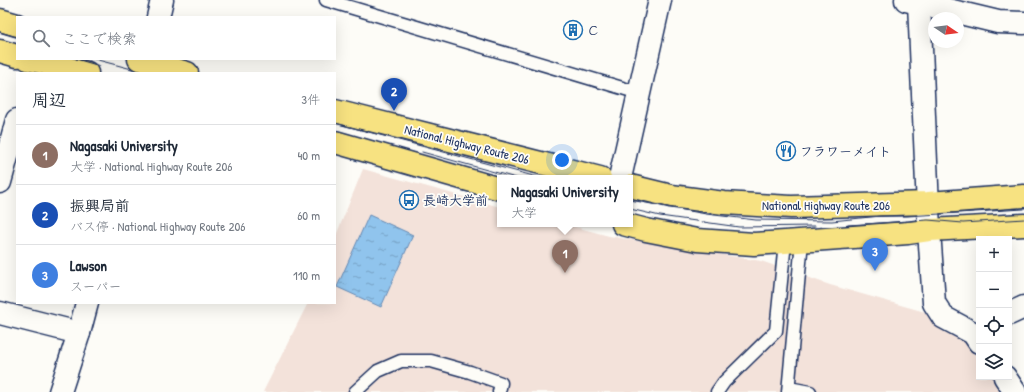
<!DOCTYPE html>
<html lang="ja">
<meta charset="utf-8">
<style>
:root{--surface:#fff;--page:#f6f6f7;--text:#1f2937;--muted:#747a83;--line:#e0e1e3;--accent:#1a73e8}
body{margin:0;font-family:"Patrick Hand","Klee One",sans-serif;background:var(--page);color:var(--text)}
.controls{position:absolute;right:12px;bottom:12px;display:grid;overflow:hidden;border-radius:0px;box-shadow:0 4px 16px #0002}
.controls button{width:36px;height:36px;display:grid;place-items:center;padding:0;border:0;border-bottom:1px solid var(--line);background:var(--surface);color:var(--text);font:20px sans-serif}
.compass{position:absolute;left:928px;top:12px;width:36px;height:36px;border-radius:50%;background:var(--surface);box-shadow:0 4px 16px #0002;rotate:103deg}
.you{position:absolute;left:562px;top:160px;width:14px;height:14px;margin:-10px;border:3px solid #fff;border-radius:50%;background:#1a73e8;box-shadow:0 0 0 6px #1a73e833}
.badge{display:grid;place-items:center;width:26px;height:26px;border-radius:50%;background:var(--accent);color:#fff;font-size:13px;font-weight:700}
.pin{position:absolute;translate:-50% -33px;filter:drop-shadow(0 1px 2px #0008)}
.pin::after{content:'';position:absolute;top:21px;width:14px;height:12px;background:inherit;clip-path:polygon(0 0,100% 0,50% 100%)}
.popup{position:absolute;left:497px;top:175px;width:136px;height:52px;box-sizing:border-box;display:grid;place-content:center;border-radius:0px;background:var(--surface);filter:drop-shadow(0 1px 3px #0005);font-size:13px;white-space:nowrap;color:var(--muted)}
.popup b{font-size:15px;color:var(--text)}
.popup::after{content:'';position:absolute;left:50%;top:100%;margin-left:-8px;border:8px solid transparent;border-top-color:var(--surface)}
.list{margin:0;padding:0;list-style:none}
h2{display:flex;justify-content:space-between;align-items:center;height:52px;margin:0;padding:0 16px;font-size:17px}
h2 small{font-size:13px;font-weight:400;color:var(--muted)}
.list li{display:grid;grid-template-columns:26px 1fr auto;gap:12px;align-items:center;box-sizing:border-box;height:60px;padding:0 16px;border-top:1px solid var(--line)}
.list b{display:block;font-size:15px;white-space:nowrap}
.list p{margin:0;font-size:13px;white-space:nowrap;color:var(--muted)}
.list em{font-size:13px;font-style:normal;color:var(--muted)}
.icon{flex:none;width:22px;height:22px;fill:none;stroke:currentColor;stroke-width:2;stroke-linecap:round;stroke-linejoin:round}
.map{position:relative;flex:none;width:1024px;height:392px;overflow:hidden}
.search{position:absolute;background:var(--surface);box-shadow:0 4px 16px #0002;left:16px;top:16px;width:320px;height:44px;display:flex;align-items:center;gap:10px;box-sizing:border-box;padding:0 14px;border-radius:0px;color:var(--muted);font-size:15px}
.panel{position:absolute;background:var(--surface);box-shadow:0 4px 16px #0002;left:16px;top:72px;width:320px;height:232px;border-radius:0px}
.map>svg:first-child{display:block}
.built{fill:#f3e2da}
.water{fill:url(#water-ripples);stroke:#6188b4}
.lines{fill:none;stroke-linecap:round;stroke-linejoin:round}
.service-casing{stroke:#1b2f5e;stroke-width:15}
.minor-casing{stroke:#1b2f5e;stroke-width:25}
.tertiary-casing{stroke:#1b2f5e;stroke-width:25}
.trunk-casing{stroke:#1b2f5e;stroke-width:25}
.service{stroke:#fdfcf7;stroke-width:12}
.minor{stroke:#fdfcf7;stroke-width:22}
.tertiary{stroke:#fdfcf7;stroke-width:22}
.trunk{stroke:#f7e281;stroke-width:22}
.tram{stroke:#1b2f5e;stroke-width:1}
.labels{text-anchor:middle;stroke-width:3.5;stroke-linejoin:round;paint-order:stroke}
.poi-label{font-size:13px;font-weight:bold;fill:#1b2f5e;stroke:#fdfcf7;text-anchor:start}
.street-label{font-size:13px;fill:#1b2f5e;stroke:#fdfcf7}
</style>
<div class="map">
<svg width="1024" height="392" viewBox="0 0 1024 392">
<defs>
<pattern id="water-ripples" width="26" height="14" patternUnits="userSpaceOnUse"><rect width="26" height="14" fill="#90c4ed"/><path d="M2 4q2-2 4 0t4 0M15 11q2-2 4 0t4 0" fill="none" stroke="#75a0c3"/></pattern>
</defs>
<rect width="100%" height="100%" fill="#fdfcf7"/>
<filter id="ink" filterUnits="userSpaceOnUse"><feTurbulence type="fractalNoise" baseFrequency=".025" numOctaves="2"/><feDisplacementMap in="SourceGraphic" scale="8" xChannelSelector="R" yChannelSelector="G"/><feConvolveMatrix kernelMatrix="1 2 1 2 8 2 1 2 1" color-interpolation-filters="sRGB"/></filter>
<g filter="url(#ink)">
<path class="built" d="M 363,169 L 500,207 L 500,224 L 564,224 L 609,236 L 761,261 L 830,285 L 925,312 L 966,343 L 979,360 L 979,377 L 992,377 L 1004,392 L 263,392 L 308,303 L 335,303 L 335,238 Z"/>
<path class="water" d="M 369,215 L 413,235 L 381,307 L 337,287 Z"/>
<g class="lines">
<defs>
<path id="service" d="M 326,0 L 639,93
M 789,388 L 810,392
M 355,392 L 378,371 L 401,361 L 431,361 L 470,372 L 501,383 L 499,392
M 717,392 L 724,382 L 776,331 L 785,242
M 788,392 L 802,241"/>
<path id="minor" d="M 620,178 L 660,0
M 0,182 L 17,120
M 0,313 L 79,333
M 1009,314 L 1024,307
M 979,342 L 973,333 L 943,317 L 934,303 L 929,230 L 919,3 L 998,22 L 1024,23
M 1005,377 L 1015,392"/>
<path id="tertiary" d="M 906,0 L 919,3
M 158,17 L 162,0
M 60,392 L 79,333 L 87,303"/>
<path id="trunk" d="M 0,20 L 17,25
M 0,51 L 17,56
M 28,59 L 87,73
M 139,59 L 187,73
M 335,111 L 600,178
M 335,142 L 500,189
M 630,186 L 671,196 L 724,203 L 791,207 L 928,203 L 1024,196
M 623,224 L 646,230 L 697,240 L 754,244 L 785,242 L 908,233 L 929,230 L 1024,225"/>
</defs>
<use href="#service" class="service-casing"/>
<use href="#minor" class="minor-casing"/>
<use href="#tertiary" class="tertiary-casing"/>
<use href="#trunk" class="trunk-casing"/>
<use href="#service" class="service"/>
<use href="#minor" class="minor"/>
<use href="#tertiary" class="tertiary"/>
<use href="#trunk" class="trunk"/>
<path class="tram" d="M 0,32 L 17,37
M 76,59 L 100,66
M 94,59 L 147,73
M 335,123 L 541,178
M 422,152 L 516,178
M 630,200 L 706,214 L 756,220 L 832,221 L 880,216 L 907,216 L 1024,209
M 630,209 L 660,216 L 739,227 L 815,226
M 848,225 L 928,220 L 963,223 L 1024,219"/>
</g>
</g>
<defs>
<symbol id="building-ring" viewBox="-11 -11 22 22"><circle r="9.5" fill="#fdfcf7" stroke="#1f6fb2" stroke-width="1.5"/><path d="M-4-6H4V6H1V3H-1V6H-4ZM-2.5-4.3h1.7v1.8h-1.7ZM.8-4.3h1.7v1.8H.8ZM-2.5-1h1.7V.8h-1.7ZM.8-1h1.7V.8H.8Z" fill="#1f6fb2"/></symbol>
<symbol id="restaurant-ring" viewBox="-11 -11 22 22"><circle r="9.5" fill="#fdfcf7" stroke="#1f6fb2" stroke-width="1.5"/><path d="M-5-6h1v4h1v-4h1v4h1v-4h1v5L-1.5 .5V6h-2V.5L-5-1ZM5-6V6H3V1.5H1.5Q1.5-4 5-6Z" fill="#1f6fb2"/></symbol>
<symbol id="bus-ring" viewBox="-11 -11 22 22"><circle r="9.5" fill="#fdfcf7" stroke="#1f6fb2" stroke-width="1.5"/><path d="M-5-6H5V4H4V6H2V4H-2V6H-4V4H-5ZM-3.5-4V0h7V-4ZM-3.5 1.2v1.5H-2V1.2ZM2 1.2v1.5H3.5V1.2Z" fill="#1f6fb2"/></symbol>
</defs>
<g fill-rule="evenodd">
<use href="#building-ring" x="562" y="19" width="22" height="22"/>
<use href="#restaurant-ring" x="775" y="140" width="22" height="22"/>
<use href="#bus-ring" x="398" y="189" width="22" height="22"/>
</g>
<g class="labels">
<g class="poi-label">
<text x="587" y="35">Ｃ</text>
<text x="800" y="156">フラワーメイト</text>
<text x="423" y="205">長崎大学前</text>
</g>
<g class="street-label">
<text transform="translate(467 144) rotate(14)" y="5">National Highway Route 206</text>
<text x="826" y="210">National Highway Route 206</text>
</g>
</g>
</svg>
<div class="controls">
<button>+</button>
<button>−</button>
<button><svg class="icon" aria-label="locate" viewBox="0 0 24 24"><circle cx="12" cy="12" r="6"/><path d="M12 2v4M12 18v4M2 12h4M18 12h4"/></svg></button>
<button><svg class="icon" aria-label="layers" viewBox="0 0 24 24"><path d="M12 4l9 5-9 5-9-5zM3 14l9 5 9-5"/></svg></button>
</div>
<svg class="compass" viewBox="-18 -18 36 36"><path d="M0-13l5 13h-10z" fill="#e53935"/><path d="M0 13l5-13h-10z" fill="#747a83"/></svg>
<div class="you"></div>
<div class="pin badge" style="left:565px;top:273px;background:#8d6e63">1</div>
<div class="popup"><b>Nagasaki University</b>大学</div>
<div class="pin badge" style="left:394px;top:111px;background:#1a4fb4">2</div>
<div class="pin badge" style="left:875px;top:271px;background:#3f7fe0">3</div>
<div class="search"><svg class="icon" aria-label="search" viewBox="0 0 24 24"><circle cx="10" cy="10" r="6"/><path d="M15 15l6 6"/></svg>ここで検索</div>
<section class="panel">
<h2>周辺<small>3件</small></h2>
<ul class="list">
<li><span class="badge" style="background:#8d6e63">1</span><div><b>Nagasaki University</b><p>大学 · National Highway Route 206</p></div><em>40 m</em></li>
<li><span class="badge" style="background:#1a4fb4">2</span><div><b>振興局前</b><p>バス停 · National Highway Route 206</p></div><em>60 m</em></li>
<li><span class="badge" style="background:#3f7fe0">3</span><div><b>Lawson</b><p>スーパー</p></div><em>110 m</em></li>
</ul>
</section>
</div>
